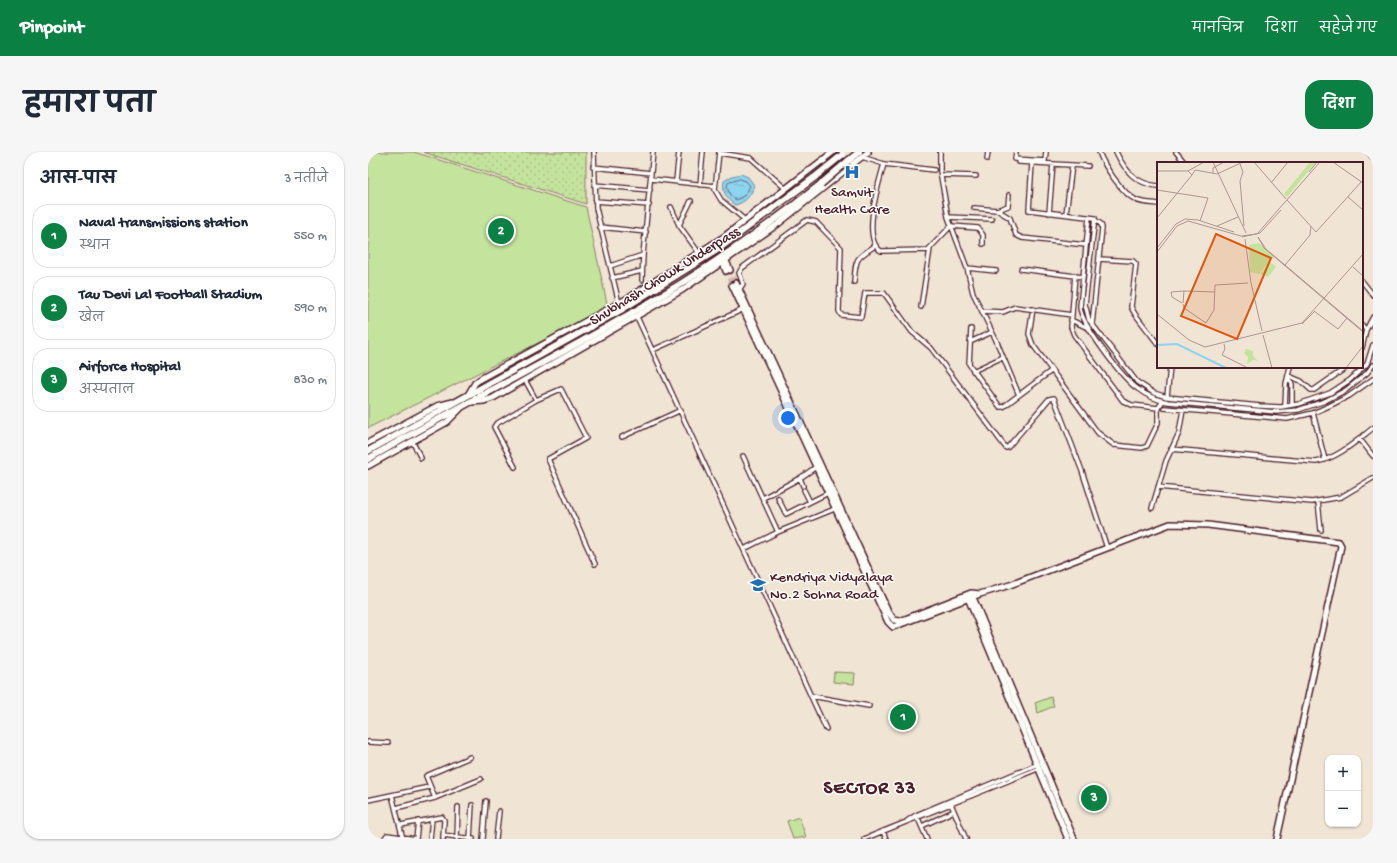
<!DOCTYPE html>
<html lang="hi">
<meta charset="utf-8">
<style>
:root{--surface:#fff;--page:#f6f6f7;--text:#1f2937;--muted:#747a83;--line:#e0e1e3;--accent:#0b8043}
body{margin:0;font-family:"Gochi Hand","Playpen Sans Deva",sans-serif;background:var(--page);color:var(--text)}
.controls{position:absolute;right:12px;bottom:12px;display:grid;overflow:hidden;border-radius:8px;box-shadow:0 1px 3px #0004}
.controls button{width:36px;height:36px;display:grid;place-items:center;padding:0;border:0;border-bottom:1px solid var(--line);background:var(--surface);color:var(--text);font:20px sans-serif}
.you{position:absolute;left:420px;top:266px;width:14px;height:14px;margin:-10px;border:3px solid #fff;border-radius:50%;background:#1a73e8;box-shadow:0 0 0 6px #1a73e833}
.badge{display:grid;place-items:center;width:26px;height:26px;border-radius:50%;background:var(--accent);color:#fff;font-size:13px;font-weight:700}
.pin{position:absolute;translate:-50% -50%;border:2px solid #fff;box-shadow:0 1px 4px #0006}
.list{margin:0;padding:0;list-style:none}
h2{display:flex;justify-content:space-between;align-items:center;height:52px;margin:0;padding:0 16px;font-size:17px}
h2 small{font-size:13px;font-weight:400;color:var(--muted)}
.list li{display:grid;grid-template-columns:26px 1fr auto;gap:12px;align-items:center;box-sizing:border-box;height:64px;margin:0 8px 8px;padding:0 8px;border:1px solid var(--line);border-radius:16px}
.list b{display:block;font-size:15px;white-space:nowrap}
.list p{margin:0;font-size:13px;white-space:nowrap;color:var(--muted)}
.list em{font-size:13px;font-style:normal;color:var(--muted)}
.map{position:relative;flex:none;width:1005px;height:687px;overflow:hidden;border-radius:16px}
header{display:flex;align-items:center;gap:24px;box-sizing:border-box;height:56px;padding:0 20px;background:var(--accent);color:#fff}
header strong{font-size:19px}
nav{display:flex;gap:22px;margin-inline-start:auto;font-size:14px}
.intro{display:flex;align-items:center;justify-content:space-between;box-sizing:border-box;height:96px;padding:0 24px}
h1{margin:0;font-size:28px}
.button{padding:10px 18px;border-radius:16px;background:var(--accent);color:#fff;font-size:14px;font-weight:700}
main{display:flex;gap:24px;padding:0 24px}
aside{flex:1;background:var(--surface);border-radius:16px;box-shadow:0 1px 3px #0004}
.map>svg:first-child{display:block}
.grass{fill:url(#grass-dots);stroke:#878164}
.garden{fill:#c4e39c;stroke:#878164}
.water{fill:url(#water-ripples);stroke:#728ca0}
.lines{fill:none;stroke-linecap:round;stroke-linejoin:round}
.shore{stroke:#656779;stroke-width:1}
.secondary-tunnel{stroke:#cfbdb2;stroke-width:5;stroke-dasharray:5 2.5;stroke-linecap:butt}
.street-casing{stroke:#4a1f2b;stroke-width:6}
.secondary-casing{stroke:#4a1f2b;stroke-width:8}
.highway-casing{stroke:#4a1f2b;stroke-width:9}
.street{stroke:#fdfcf7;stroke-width:3.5}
.secondary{stroke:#fdfcf7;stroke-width:5}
.highway{stroke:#fdfcf7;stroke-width:6}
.highway-bridge-casing{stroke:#4a1f2b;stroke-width:9;stroke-linecap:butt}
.highway-bridge{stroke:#fdfcf7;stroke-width:6}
.labels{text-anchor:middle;stroke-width:3;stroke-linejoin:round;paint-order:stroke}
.poi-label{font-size:15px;fill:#4a1f2b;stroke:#fdfcf7}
.street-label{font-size:15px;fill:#4a1f2b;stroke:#fdfcf7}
.district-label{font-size:19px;font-weight:bold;letter-spacing:1px;fill:#4a1f2b;stroke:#fdfcf7}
.inset-river{fill:none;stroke:#8dd4ee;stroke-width:2}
.inset-road{fill:none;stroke:#ae9590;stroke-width:1}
.view{fill:#e0560e;fill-opacity:0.15;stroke:#e0560e;stroke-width:2}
.inset-edge{fill:none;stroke:#4a1f2b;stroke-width:2}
</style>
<header>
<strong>Pinpoint</strong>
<nav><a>मानचित्र</a><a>दिशा</a><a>सहेजे गए</a></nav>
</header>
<div class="intro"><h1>हमारा पता</h1><a class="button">दिशा</a></div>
<main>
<aside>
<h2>आस-पास<small>3 नतीजे</small></h2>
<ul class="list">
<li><span class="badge">1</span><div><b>Naval transmissions station</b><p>स्थान</p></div><em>550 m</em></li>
<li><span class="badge">2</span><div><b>Tau Devi Lal Football Stadium</b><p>खेल</p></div><em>590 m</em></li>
<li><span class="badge">3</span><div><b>Airforce Hospital</b><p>अस्पताल</p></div><em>830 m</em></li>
</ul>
</aside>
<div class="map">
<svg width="1005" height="687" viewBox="0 0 1005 687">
<defs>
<pattern id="grass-dots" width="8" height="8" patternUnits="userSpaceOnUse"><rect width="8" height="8" fill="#c4e39c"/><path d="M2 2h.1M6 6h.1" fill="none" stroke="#aac287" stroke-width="1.8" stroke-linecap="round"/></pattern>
<pattern id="water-ripples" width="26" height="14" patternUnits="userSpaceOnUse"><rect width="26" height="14" fill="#8dd4ee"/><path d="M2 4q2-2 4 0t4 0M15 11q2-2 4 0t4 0" fill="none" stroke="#7bb6cc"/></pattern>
</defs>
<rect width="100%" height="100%" fill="#f0e4d4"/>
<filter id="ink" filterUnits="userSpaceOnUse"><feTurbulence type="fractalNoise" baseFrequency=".025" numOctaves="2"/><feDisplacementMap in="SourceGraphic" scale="8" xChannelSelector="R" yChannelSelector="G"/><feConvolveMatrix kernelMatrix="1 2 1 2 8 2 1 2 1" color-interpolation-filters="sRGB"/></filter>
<g filter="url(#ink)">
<path class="grass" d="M 55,0 L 218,0 L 218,52 Z"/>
<path class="garden" d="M 0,0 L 46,0 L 218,55 L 240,156 L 0,276 Z
M 466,520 L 487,521 L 486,532 L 465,530 Z
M 683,545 L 686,554 L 670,561 L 667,551 Z
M 431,665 L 438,685 L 425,687 L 419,669 Z"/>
<path class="water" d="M 373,22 L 380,25 L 386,33 C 384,43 377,51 367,53 C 358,47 354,39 356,29 L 364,24 Z"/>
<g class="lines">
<path class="shore" d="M 372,27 L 378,29 L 382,34 L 377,43 L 368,48 L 362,43 L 359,35 L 360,31 Z"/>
<path class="secondary-tunnel" d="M 362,118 L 368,131
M 358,119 L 364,133"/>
<defs>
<path id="street" d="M 226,0 L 228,56 L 251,151
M 351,0 L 347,38 L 353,48 L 377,68
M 572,0 L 572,19 L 580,65 L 599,116 L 605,141 L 628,188 L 651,243
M 648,0 L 647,7 L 677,9 L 678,0
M 731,0 C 736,14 754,41 768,48 C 774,51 783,51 790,52
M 748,0 C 757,19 768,32 790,34
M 808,0 L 817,11
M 351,1 L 383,6 L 418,37
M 494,5 L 516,12 L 566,18
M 619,7 L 620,0
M 651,10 L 720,14
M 664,11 L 661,58 L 727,66 L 717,152 L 721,168 L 769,230 L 786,241 L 799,245 L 892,254 L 913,255 L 931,252 L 962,241 L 982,228 L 999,212 L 1005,193
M 516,12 C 511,30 493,87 513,99 L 560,98 L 583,74 L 610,76 L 615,83 L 615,92
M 225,15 L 283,21
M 573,23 L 608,24
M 283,27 L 347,34
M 308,29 L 311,0
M 226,33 L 282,38
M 332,33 L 335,0
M 227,49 L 281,53
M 303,55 L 311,73 L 331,101
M 606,56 L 629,58 L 642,66 L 648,83 L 654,86 L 718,93
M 629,58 L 640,54 L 641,43
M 681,61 L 685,12
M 698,62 L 704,13
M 580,65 L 624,67
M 721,65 L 712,155 C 713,172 755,227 770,237 C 779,244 789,248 800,250 L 908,260 L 930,258 L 957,249 L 978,238 L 999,221 L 1005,213
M 311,73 L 323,49
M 232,75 L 278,80
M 731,107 L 765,109 L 768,112 L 763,155 L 767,162 L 790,192
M 242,114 L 275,103
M 599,116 L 628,119
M 653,117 L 715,125
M 707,123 L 703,175 L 706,183 L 755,249 L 764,253 L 790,256
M 244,126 L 274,119
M 274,128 L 275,103 L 285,0
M 994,129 L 1005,143
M 486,130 C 488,106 487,107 507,94
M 371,138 L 375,132 L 371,121 L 374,116 L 439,68 L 448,70 L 473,96 L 471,159 L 473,163 L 493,165 L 497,141 L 516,141 L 544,180 L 563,196 L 638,296 L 640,295 L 681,247 L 686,246 L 714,319 L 739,396
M 553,155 L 562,97
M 665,157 L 661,182 L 665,193 L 730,281 L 746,293 L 774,296 L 779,294 L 790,271 L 790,256 L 795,249
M 614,159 L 635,160 L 647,155 L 704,163
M 269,165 L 458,577
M 703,168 L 720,176
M 724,173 L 734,76 L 733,72 L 727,68
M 994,173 L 998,178
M 603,177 L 601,212 L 632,255 L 635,255 L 683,219
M 602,190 L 624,180
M 994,196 L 998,178 L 1005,165
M 285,198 L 376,157
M 605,219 L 635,205
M 921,224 L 933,229 L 943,238 L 946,238 L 979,215
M 920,226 L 924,232 L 924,253
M 157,228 L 168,248
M 799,245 L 802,215
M 917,254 L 918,232 L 922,215
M 796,256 L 919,267 L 945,261 L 961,254 L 981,244 L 1005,227
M 945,261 L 957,308
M 254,285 L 313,258
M 991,286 L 1005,304
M 44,289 L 53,306
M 803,297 L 948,310 C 970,306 987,290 1005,276
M 375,304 L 410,380
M 147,315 L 126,275 L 128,272 L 168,248 L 193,237 L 218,286 L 180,307 L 227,412
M 432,326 L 435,334
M 790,335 L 944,350 L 973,345 L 1005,326
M 436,338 L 442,350
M 395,346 L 432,326 L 448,315
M 410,346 L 418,362 L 462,340
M 950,349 L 953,378
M 784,356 L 798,309 L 811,281 L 815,258
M 376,397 L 410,380 L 469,356
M 443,544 L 501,554
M 0,590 L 20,591
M 102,605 L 58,624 L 67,646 L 113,627
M 24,643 L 35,687
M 0,648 L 61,635
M 583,652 L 598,687
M 28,656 L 67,646
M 549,664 L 559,687
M 539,669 L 548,663 L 670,612
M 33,673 L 74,665 L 76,668 L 75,687
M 554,674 L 586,659
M 515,679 L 518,687
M 75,683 L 105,687
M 16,687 L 19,683 L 48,687
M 48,687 L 50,669
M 62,687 L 64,667
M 89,687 L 90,655
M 102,687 L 104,653
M 115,687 L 118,649
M 128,687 L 131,659
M 496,687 L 672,616"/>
<path id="secondary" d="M 1002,0 L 1005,4
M 455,8 L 467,25
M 358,109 L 362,118
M 355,111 L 358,119
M 368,131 L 520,459 L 526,468 L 532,469 L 603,441 L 612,442
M 364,133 L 520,470 L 525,475 L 612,442 L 642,433 L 802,372 L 840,373 L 971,390 L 973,394 L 909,687
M 100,243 L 107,231 L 114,226 L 262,145 L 357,84 L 465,0
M 104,250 L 116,249 L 125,246 L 314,138 L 410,72 L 500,0
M 0,291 L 69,254 L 85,250
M 0,314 L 79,270 L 92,257
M 604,443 L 706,687
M 600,446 L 700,687"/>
<path id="highway" d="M 480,9 L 491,0
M 0,299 L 253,158 L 349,98 L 447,25
M 0,307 C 87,256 178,211 265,160 C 331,123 394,79 453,32"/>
</defs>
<use href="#street" class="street-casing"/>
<use href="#secondary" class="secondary-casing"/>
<use href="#highway" class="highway-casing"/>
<use href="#street" class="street"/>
<use href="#secondary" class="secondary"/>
<use href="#highway" class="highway"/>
<defs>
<path id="highway-bridge" d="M 447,25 L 474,3
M 453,32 L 480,9"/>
</defs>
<use href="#highway-bridge" class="highway-bridge-casing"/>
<use href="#highway-bridge" class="highway-bridge"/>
</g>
</g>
<defs>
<symbol id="hospital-bare" viewBox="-9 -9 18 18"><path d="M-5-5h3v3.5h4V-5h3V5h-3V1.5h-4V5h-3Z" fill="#1f6fb2" stroke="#fdfcf7" stroke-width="2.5" paint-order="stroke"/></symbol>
<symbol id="school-bare" viewBox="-9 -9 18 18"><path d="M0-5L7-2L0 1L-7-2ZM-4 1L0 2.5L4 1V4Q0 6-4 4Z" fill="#1f6fb2" stroke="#fdfcf7" stroke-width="2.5" paint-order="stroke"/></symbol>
</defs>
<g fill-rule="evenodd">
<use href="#hospital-bare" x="473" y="9" width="22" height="22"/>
<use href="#school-bare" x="379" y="422" width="22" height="22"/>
</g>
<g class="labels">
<g class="poi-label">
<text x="484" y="44">Samvit<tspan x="484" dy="17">Health Care</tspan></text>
<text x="402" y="429" text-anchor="start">Kendriya Vidyalaya<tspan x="402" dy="17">No.2 Sohna Road</tspan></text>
</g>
<g class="street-label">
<text transform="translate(296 123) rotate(-32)" y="5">Shubhash Chowk Underpass</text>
</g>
<g class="district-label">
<text x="502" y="641">SECTOR 33</text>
</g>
</g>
<g transform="translate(789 10)">
<rect width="206" height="206" fill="#f0e4d4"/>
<path d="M 153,0 L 159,0 L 130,35 L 127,32 ZM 113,100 L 119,105 L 111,115 L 103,112 ZM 89,187 L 96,189 L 96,194 L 101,199 L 96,198 L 90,202 L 91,195 L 87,191 Z" fill="#c4e39c"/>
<path d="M 102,81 L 117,95 L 102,112 L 93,110 L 92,83 Z" fill="#c4e39c"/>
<path class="inset-river" d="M 0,183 L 20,182 L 69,206"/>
<path class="inset-road" d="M 56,0 L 89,71M 97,0 L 129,37M 176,0 L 206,21M 83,2 L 86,10 L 83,19 L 87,64M 0,9 L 31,9 L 47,0M 31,9 L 35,13 L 38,8 L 60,12 L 86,0M 152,10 L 160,0M 56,11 L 56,6 L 67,0M 114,21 L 131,0M 0,28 L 51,36 L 43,59M 191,35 L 206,48M 130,38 L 159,70 L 205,19M 0,56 L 35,13M 60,64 L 81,55M 85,75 L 103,71 L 124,48M 88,77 L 94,121 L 105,169M 0,86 L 19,62 L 28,57 L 41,58 L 77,70M 0,90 L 20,64 L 31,59 L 84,74 L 100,72 L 163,0M 128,103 L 153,73 L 154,64M 196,105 L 206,114M 27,129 L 58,130M 25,141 L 15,135 L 14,130 L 27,129M 26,141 L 27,129M 26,142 L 27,146 L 49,161 L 57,148 L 58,123 L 91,121M 157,149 L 181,167 L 190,156M 0,152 L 32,178 L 48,185 L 145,161 L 206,92M 145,162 L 158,149M 206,169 L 109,87 L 101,75 L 107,86 L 206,170M 106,173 L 115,206M 67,182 L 68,187 L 65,193 L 91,206M 189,206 L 206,184"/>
<path class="view" d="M 59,72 L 114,96 L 80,177 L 24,154 Z"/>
<rect width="206" height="206" class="inset-edge"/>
</g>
</svg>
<div class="controls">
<button>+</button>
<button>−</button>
</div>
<div class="you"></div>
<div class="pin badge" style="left:535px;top:565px">1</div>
<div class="pin badge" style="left:133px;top:79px">2</div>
<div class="pin badge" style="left:726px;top:646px">3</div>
</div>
</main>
